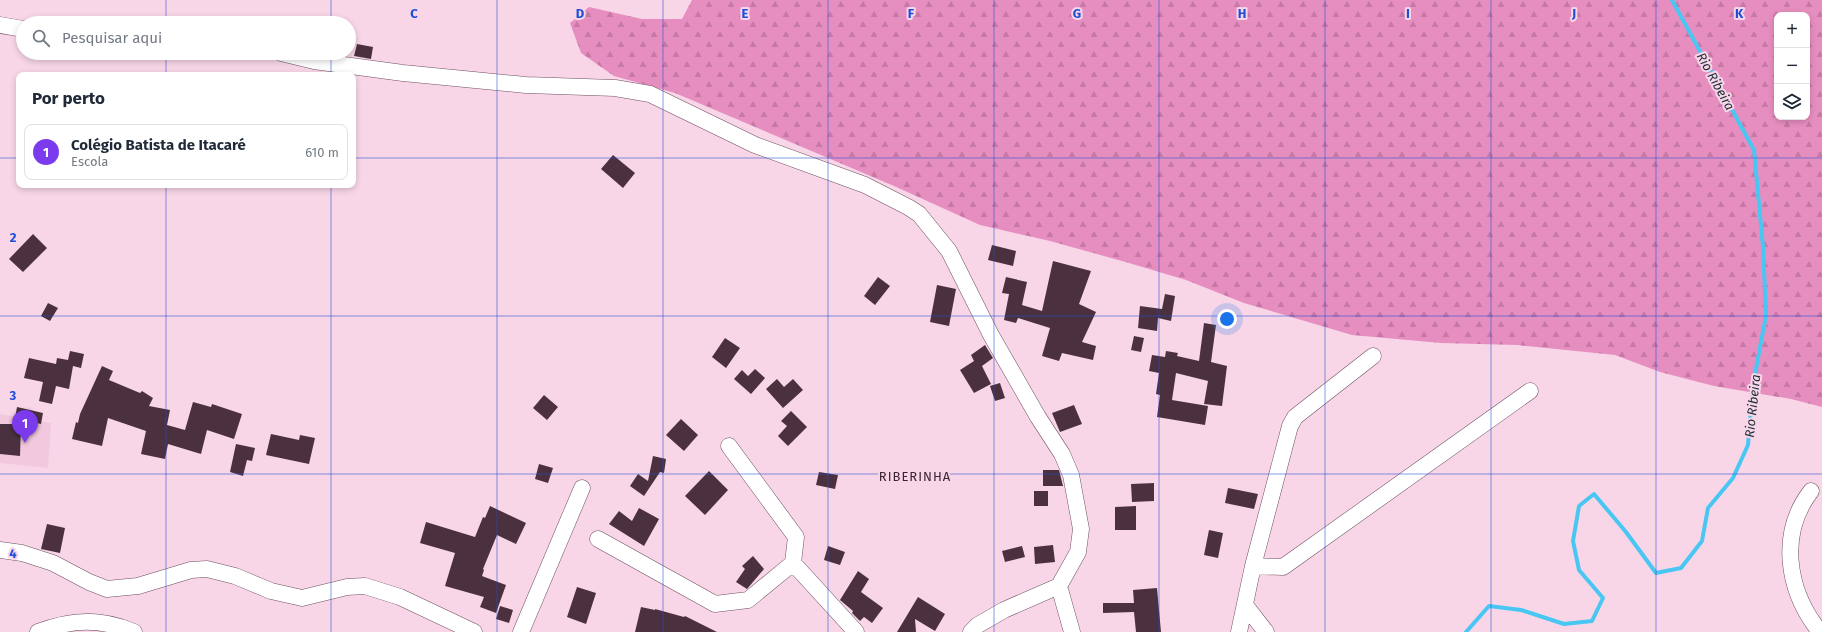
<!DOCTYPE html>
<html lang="pt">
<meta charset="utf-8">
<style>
:root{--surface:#fff;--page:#f2f2f3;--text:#1f2937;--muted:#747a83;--line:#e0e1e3;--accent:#7c3aed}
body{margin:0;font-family:"Fira Sans",sans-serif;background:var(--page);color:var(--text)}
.controls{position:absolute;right:12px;top:12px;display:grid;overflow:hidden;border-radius:8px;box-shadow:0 2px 6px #0003}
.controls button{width:36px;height:36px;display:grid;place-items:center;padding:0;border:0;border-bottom:1px solid var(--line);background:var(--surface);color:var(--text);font:20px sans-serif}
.you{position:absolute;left:1227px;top:319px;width:14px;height:14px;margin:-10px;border:3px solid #fff;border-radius:50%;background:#1a73e8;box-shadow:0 0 0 6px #1a73e833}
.badge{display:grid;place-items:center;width:26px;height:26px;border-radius:50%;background:var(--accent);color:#fff;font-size:13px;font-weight:700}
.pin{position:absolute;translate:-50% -33px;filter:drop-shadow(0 1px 2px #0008)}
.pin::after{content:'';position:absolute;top:21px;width:14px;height:12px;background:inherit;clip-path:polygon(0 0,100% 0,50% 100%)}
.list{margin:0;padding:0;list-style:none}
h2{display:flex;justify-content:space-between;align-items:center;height:52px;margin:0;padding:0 16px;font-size:17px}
h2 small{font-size:13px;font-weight:400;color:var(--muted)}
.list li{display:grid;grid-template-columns:26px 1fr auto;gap:12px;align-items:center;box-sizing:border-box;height:56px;margin:0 8px 8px;padding:0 8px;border:1px solid var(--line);border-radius:8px}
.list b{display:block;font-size:15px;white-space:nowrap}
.list p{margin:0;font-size:13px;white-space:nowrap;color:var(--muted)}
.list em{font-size:13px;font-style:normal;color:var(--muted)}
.icon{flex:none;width:22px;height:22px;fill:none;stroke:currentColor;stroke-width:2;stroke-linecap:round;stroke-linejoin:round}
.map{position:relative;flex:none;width:1822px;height:632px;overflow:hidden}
.search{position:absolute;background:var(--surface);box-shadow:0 2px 6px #0003;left:16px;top:16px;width:340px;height:44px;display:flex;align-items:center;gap:10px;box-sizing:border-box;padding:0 14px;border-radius:22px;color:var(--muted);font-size:15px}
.panel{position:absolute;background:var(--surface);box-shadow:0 2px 6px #0003;left:16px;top:72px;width:340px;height:116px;border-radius:8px}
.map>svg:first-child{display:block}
.built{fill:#f2c8de}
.forest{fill:url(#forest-firs);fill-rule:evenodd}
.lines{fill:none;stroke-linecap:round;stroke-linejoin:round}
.stream{stroke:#49c7f2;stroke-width:4}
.building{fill:#4b313f}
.minor-casing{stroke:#6c505f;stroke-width:17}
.minor{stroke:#fff;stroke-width:16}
.grid{fill:none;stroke:#1d4ed8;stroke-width:1;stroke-opacity:0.55}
.labels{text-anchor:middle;stroke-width:4;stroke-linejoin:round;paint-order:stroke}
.water-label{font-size:13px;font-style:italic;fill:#192e36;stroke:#f8d6e8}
.neighbourhood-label{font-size:13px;letter-spacing:1px;fill:#3b2230;stroke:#f8d6e8}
.grid-label{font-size:13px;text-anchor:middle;font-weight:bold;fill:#1d4ed8;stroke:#f8d6e8;stroke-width:4;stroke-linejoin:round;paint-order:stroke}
</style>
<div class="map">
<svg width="1822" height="632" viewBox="0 0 1822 632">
<defs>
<pattern id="forest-firs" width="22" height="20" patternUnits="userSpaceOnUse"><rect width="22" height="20" fill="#e78ec0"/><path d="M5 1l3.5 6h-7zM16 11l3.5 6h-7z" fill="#c579a4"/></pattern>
</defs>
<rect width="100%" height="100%" fill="#f8d6e8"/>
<path class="built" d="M 0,414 L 51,423 L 48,468 L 0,463 Z"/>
<path class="forest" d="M 692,0 L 1822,0 L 1822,407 L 1791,399 L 1714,386 L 1660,372 L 1615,355 L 1517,345 L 1441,343 L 1352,335 L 1244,303 L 1186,280 L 1129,263 L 1050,241 L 980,225 L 894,186 L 675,93 L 614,76 L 581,53 L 570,23 L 589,7 L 642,19 L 682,19 ZM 1777,15 L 1807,15 L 1807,117 L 1777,117 Z"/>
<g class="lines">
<path class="stream" d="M 1466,632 L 1489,606 L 1521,610 L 1564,624 L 1592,621 L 1603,598 L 1579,570 L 1573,541 L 1579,506 L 1594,494 L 1626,532 L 1656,573 L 1681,568 L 1702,541 L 1708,508 L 1733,478 L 1748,445 L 1753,385 L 1766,315 L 1763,247 L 1754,150 L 1672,0"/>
</g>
<path class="building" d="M 357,44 L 373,47 L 371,59 L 354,56 Z
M 613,155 L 635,173 L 623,188 L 601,169 Z
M 33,234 L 47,248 L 23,272 L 9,259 Z
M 992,245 L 1016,251 L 1013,266 L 988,260 Z
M 1053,261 L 1091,271 L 1079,304 L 1096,312 L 1082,342 L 1096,346 L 1093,360 L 1062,353 L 1059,361 L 1042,356 L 1050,328 L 1018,318 L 1016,323 L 1004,320 L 1009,294 L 1002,293 L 1006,277 L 1027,282 L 1022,305 L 1042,311 Z
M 878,277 L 890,286 L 875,305 L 864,296 Z
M 937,285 L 956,289 L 949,326 L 930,322 Z
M 1165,294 L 1175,296 L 1171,321 L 1158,318 L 1157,331 L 1138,328 L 1140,306 L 1162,309 Z
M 48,303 L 58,308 L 50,321 L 41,316 Z
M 1204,323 L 1216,325 L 1211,362 L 1227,366 L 1222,406 L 1204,404 L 1208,381 L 1176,373 L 1172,400 L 1208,406 L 1205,425 L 1157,417 L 1160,395 L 1156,394 L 1159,373 L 1149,371 L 1152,355 L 1165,357 L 1166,351 L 1178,353 L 1177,356 L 1199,361 Z
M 1134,336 L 1144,338 L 1141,352 L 1131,350 Z
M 725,338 L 740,348 L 726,368 L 712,357 Z
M 985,345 L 993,358 L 982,366 L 991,384 L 974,393 L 960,370 L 974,361 L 971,355 Z
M 70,351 L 84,354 L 81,368 L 73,366 L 69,389 L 56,386 L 52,404 L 39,401 L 43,382 L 24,378 L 29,358 L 56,364 L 57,358 L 68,360 Z
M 102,366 L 113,371 L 109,380 L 140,393 L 142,391 L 153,398 L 149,406 L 170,410 L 167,425 L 185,430 L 193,402 L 211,407 L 212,404 L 242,414 L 234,439 L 207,430 L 201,454 L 168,444 L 165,459 L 141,454 L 146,431 L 108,418 L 102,446 L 72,439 L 76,422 L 78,423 L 80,414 Z
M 755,369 L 765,378 L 751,394 L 734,379 L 742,370 L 748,376 Z
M 777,379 L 784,387 L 793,379 L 803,390 L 783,408 L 766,389 Z
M 1000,383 L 1005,398 L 995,401 L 990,386 Z
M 544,395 L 558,407 L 547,420 L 533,408 Z
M 1074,405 L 1082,424 L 1060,432 L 1052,413 Z
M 17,407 L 43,413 L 41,424 L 15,418 Z
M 791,411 L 807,427 L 788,446 L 778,436 L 787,426 L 781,421 Z
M 681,419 L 698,435 L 684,451 L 666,435 Z
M 0,424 L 21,424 L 20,456 L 0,454 Z
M 271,434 L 299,440 L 300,435 L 315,438 L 309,464 L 266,455 Z
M 236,444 L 255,448 L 252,461 L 247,460 L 243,476 L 230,472 Z
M 653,456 L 666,459 L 664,473 L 660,472 L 644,496 L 630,486 L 638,474 L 648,481 Z
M 539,464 L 553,468 L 548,483 L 535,479 Z
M 1043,470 L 1059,470 L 1063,486 L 1043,486 Z
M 709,471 L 728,490 L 705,515 L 685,496 Z
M 819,472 L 838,475 L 835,489 L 816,485 Z
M 1154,483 L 1154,501 L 1132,502 L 1131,484 Z
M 1228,488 L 1258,494 L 1254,509 L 1225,503 Z
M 1034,491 L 1048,491 L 1048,506 L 1034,506 Z
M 490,506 L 526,523 L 516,544 L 497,535 L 483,569 L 484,570 L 482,576 L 506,585 L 496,613 L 480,607 L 484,597 L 445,586 L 455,553 L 420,543 L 426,522 L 475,537 L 483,517 L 485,518 Z
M 1136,506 L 1136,530 L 1115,530 L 1115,507 Z
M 639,508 L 659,519 L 644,546 L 609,524 L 619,511 L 632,521 Z
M 47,524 L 65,528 L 60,553 L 41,549 Z
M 1209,530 L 1223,533 L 1218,558 L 1204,555 Z
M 1053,545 L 1055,562 L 1035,564 L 1034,547 Z
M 828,546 L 845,552 L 840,565 L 824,560 Z
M 1022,546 L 1025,557 L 1005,562 L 1002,551 Z
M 753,556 L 764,569 L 747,589 L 736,582 L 745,569 L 742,566 Z
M 858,571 L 869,579 L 861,592 L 883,608 L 872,623 L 864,617 L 860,621 L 852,613 L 853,611 L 840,600 Z
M 577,587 L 596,593 L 586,624 L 567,617 Z
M 1157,588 L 1161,632 L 1136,632 L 1134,612 L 1103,613 L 1103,603 L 1134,603 L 1133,590 Z
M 918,597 L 945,614 L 935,631 L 915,619 L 916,632 L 897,632 Z
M 500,606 L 513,610 L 509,623 L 496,619 Z
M 641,607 L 655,610 L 655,609 L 684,617 L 685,616 L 717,632 L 635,632 Z"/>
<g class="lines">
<defs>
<path id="minor" d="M 0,25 L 23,29
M 281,53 L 314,61 L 403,73 L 526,85 L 615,88 L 650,94 L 755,145 L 865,185 L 908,207 L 919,214 L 949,251 L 991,335 L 1038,417 L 1062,454 L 1071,475 L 1081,529 L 1078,552 L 1059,586 L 1004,610 L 978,625 L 971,632
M 729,446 L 796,537 L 793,563
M 1811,491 C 1778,534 1787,591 1820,632
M 598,539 L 715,604 L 748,600 L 793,563 L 856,632
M 0,550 L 22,553 L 53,563 L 89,582 L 107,589 L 138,586 L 191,570 L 207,569 L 235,576 L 271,591 L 302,598 L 347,587 L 365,586 L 400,597 L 474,632
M 1253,566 L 1283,567 L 1530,391
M 1059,586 L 1072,632
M 1245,605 L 1266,632
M 38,632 C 72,619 100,618 134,632
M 521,632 L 582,488
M 1239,632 L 1253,566 L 1290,426 L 1295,417 L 1373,356"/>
</defs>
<use href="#minor" class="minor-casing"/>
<use href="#minor" class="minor"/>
</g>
<path class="grid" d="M 166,0 L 166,23M 331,0 L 331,23M 497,0 L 497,632M 663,0 L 663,632M 828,0 L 828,632M 994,0 L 994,632M 1159,0 L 1159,632M 1325,0 L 1325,632M 1491,0 L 1491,632M 1656,0 L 1656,632M 166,53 L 166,75M 331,53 L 331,75M 0,158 L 19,158M 353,158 L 1822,158M 166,185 L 166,632M 331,185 L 331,632M 0,316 L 1822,316M 0,474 L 1822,474"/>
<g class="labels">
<g class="water-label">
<text transform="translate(1716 81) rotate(61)" y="5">Rio Ribeira</text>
<text transform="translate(1752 406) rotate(-84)" y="5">Rio Ribeira</text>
</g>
<g class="neighbourhood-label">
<text x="915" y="481">RIBERINHA</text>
</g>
</g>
<g class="grid-label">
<text x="414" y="18">C</text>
<text x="580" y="18">D</text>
<text x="745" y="18">E</text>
<text x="911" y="18">F</text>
<text x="1077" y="18">G</text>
<text x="1242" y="18">H</text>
<text x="1408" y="18">I</text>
<text x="1574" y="18">J</text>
<text x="1739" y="18">K</text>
<text x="13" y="242">2</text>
<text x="13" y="400">3</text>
<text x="13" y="558">4</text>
</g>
</svg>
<div class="controls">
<button>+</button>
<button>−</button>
<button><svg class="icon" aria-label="layers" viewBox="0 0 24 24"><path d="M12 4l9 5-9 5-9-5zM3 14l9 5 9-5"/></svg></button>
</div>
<div class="you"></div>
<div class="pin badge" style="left:25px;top:443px">1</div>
<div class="search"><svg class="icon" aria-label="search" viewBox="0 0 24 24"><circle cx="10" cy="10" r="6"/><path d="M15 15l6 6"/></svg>Pesquisar aqui</div>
<section class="panel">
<h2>Por perto<small></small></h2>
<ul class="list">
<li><span class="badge">1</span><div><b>Colégio Batista de Itacaré</b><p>Escola</p></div><em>610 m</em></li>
</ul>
</section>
</div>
